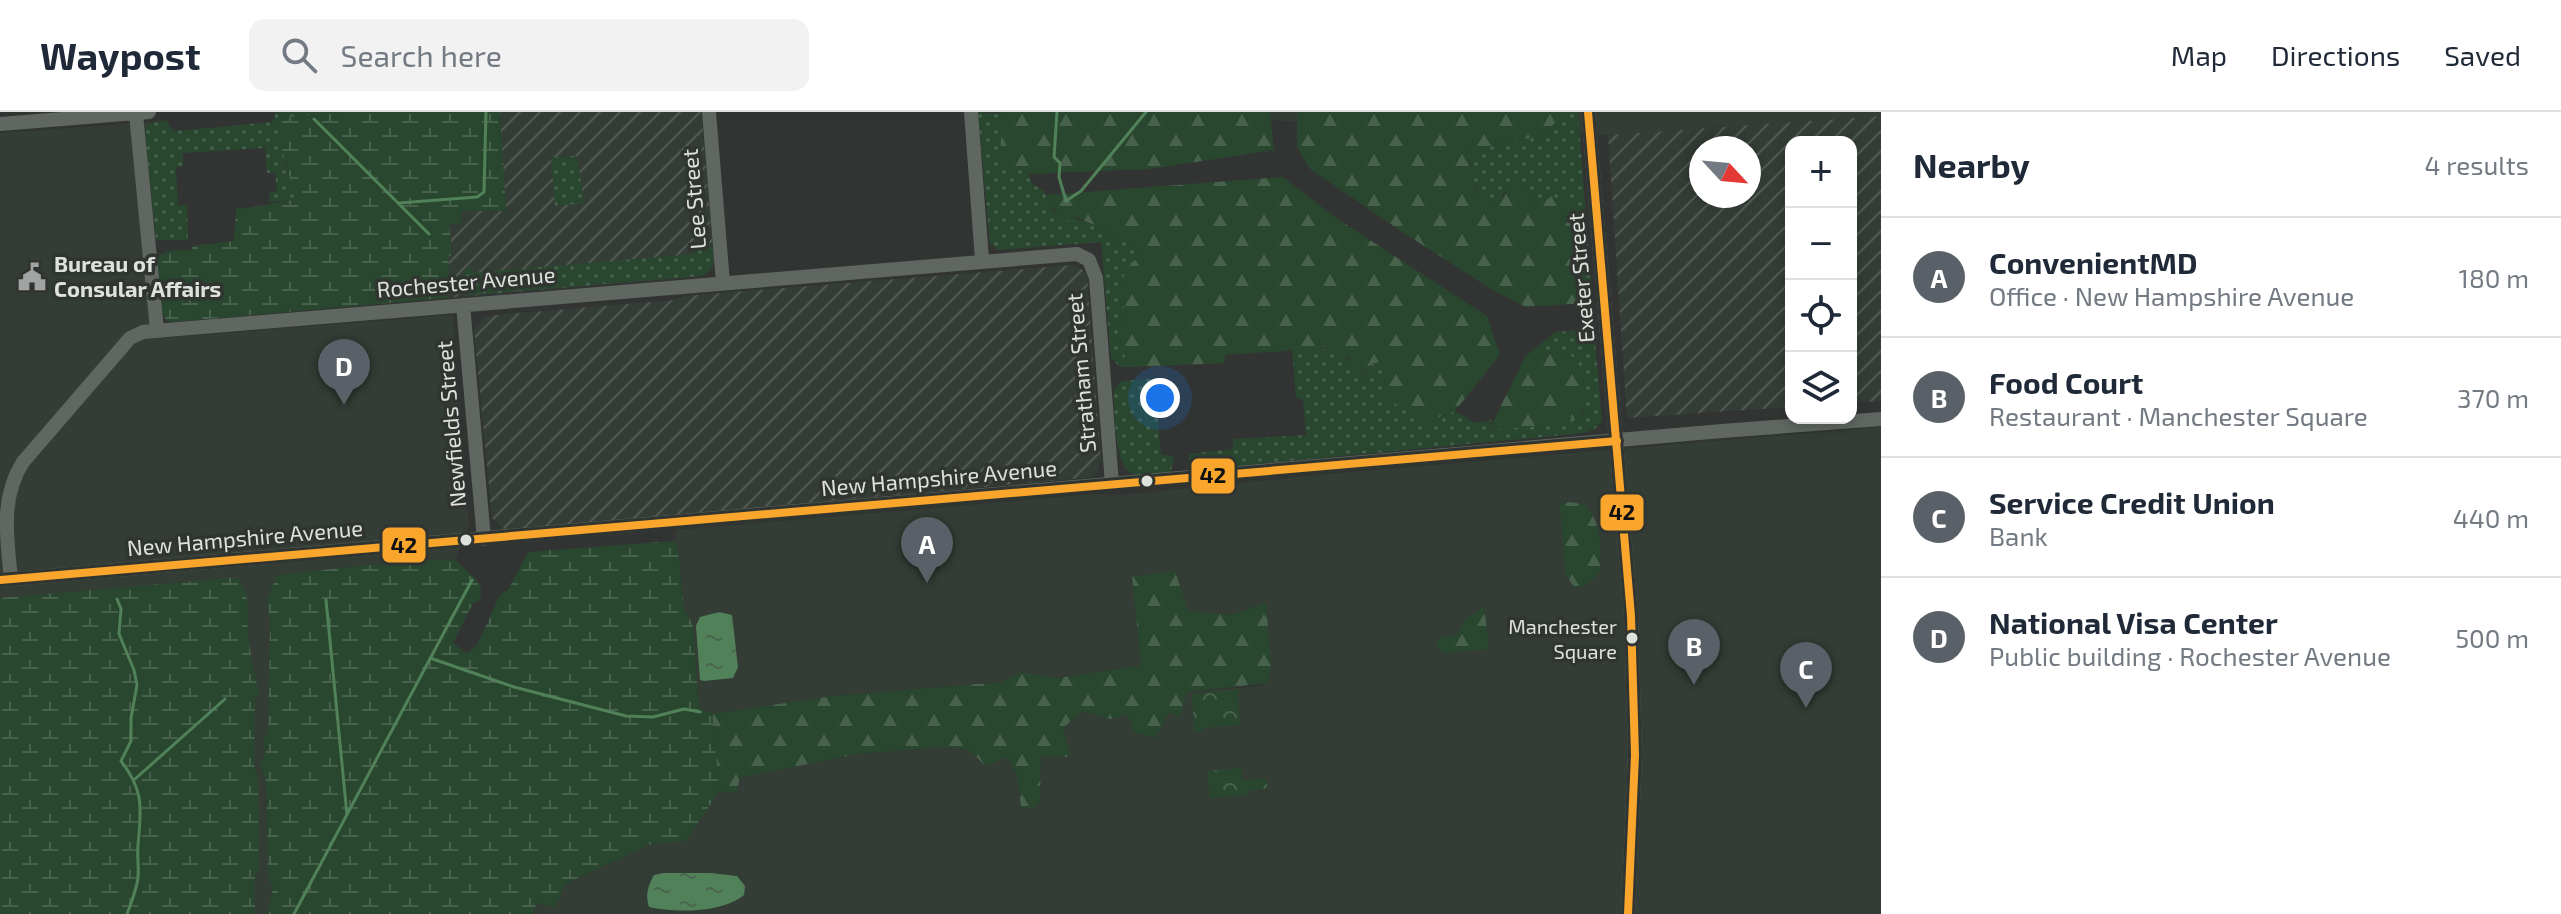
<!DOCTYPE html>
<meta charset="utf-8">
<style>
:root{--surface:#fff;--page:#f2f2f3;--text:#1f2937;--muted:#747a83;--line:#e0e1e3;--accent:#5a6067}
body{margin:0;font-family:"Exo 2",sans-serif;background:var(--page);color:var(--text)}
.controls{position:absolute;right:24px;top:24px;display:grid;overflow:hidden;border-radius:16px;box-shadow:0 4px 12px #0003}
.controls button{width:72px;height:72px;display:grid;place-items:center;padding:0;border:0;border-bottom:2px solid var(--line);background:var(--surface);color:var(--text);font:40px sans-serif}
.compass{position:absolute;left:1689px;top:24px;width:72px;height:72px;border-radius:50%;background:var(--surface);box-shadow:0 4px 12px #0003;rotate:116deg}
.you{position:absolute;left:1160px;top:286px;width:28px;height:28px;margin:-20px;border:6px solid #fff;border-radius:50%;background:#1a73e8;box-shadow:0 0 0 12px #1a73e833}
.badge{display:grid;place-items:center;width:52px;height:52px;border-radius:50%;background:var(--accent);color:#fff;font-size:26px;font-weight:700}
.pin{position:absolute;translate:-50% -66px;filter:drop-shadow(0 2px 4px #0008)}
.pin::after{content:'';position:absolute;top:42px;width:28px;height:24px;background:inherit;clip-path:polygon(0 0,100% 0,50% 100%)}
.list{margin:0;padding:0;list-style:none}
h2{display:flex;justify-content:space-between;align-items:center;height:104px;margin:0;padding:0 32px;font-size:34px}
h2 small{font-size:26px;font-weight:400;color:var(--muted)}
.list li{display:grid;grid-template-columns:52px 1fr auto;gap:24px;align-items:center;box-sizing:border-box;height:120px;padding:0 32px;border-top:2px solid var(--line)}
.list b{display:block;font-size:30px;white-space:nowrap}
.list p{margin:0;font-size:26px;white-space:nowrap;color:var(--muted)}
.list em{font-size:26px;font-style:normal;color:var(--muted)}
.icon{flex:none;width:44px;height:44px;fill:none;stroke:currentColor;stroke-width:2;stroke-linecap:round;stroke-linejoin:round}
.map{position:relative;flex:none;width:1881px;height:802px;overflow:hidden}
header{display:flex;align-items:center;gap:48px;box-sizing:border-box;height:112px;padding:0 40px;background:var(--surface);border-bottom:2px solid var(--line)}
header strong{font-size:38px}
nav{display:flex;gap:44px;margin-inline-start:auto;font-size:28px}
.search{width:560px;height:72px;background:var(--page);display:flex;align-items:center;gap:20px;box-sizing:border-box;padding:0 28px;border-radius:16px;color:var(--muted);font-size:30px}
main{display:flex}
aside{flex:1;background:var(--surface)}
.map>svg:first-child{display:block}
.built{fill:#343d35}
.industrial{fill:url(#industrial-furrows);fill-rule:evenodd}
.grass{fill:url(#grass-dots)}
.forest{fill:url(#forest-firs)}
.wetland{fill:url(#wetland-marsh)}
.park{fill:url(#park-crowns)}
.water{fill:url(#water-ripples)}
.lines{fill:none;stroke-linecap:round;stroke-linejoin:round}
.stream{stroke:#518159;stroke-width:3}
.minor{stroke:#606761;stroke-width:14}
.bus-1-casing{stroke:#303531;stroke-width:14}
.bus-1{stroke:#faa62c;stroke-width:8}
.bus-dot{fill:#dee1de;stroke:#303531;stroke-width:3}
.labels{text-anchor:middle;stroke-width:7;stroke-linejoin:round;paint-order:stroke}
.bus-label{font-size:20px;fill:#dee1de;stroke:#303531;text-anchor:end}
.street-label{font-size:22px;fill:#dee1de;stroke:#303531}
.poi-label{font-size:22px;font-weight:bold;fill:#dee1de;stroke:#303531;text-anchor:start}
.line-badge{stroke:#303531;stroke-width:3}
.pale-badge-label{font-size:22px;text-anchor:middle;font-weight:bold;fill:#111}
</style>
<header>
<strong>Waypost</strong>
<div class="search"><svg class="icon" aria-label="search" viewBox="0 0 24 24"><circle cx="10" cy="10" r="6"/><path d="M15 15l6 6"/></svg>Search here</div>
<nav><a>Map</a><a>Directions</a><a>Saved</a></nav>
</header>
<main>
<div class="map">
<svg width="1881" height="802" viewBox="0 0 1881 802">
<defs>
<pattern id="industrial-furrows" width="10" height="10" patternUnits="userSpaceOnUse" patternTransform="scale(2)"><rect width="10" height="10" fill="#343d35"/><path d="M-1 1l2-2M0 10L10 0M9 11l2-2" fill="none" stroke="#515952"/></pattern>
<pattern id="grass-dots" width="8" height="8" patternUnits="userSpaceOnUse" patternTransform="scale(2)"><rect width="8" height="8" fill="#29472f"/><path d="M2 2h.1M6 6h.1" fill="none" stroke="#48614d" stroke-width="1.8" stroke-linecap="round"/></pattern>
<pattern id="forest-firs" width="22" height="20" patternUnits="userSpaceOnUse" patternTransform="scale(2)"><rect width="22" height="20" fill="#29472f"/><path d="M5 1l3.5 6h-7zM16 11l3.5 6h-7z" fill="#48614d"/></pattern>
<pattern id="wetland-marsh" width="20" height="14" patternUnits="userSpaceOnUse" patternTransform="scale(2)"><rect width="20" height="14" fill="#29472f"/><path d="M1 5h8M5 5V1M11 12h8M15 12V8" fill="none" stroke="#48614d"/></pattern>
<pattern id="park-crowns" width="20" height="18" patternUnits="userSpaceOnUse" patternTransform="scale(2)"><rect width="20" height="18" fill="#29472f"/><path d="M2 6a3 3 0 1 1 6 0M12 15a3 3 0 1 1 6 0" fill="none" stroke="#48614d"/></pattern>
<pattern id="water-ripples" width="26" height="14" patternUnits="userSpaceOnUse" patternTransform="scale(2)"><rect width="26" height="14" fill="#518159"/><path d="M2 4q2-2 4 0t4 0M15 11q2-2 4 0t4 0" fill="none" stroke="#4b664f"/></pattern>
</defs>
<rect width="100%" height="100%" fill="#313432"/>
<path class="built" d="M 1252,0 L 1881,0 L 1881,4 L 1608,23 L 1277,9 Z
M 151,10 L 145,20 L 164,226 L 453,203 L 469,415 L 455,448 L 417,448 L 277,464 L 267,487 L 270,509 L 268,617 L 263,631 L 266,640 L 260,652 L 266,669 L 265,691 L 273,775 L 267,802 L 0,802 L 0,21 Z
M 1881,315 L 1881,802 L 532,802 L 537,791 L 556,794 L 565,772 L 651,732 L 686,728 L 719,679 L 736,680 L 740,666 L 857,642 L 945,635 L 965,637 L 975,643 L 1007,645 L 1033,696 L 1040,688 L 1041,643 L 1071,645 L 1063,616 L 1082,599 L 1110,607 L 1128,602 L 1169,600 L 1180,605 L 1186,580 L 1262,574 L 1265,490 L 1232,503 L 1187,499 L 1175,459 L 1132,466 L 1142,552 L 1058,566 L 1021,560 L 1002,570 L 832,584 L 712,602 L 701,596 L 698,586 L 693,513 L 684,497 L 678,436 L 674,429 L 676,418 L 1096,382 L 1120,383 L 1339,361 Z"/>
<path class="industrial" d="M 500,0 L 701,0 L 714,151 L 712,156 L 701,164 L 446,186 L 451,179 L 448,146 L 452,142 L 449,112 L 461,99 L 505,99 Z
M 1881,4 L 1881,289 L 1851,291 L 1851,30 L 1791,30 L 1791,295 L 1627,306 L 1608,23 ZM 1749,36 L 1749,84 L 1701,84 L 1701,36 Z
M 1073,153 L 1082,157 L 1087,166 L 1101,348 L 1098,359 L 1093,365 L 505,418 L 492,406 L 474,217 L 484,204 L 674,188 L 684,184 Z"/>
<path class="grass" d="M 276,0 L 340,0 L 281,6 L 286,56 L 294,73 L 297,88 L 270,90 L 269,80 L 277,79 L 275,61 L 267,61 L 265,36 L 183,41 L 183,54 L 176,55 L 178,93 L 187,93 L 188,128 L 156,128 L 145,22 L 147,12 L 167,8 L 170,15 L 176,19 L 273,10 Z
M 978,0 L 1003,2 L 1021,55 L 1029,62 L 1032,72 L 1044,79 L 1054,100 L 1094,113 L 1102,112 L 1119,130 L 1125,127 L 1140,146 L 1122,168 L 1124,194 L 1117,225 L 1130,255 L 1120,255 L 1111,246 L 1101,130 L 998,138 L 990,131 Z
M 1563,0 L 1578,0 L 1594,210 L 1590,210 L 1580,103 L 1531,88 L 1530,79 L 1520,74 L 1508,76 L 1503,82 L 1502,88 L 1486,89 C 1471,77 1468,57 1472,38 L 1540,24 L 1549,18 Z
M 577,44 L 584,91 L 555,94 L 551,45 Z
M 704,132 L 713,137 C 714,150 715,159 701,164 L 470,183 L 463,175 L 464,160 L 470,154 L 472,161 L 693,142 L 696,135 Z
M 1594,217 L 1602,309 L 1595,317 L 1584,321 L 1194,358 L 1188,353 L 1189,342 L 1233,337 L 1233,327 L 1306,323 L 1303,288 L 1296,286 L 1292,238 C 1329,236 1341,232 1363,265 L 1371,252 L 1380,250 L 1383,255 L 1383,283 L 1438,306 L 1455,299 L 1475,311 L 1492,308 L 1489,317 L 1552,313 L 1565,301 L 1580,306 C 1591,294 1586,250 1569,243 C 1558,239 1543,242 1532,239 L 1555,220 Z
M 1158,266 C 1165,272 1169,284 1165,292 L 1157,294 L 1161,343 L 1174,344 L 1171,360 C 1159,361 1143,365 1133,362 C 1114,356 1114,296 1114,278 L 1122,269 Z"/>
<path class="forest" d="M 999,0 L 1270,0 L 1274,38 L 1150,57 L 1029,62 L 1021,55 L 1005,54 L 1000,40 L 1003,2 Z
M 1300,0 L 1563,0 L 1549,18 L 1540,24 L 1472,38 L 1470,49 L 1476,81 L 1484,83 L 1487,89 L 1502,88 L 1508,76 L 1520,74 L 1530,79 L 1531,88 L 1535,90 L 1538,87 L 1544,90 L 1552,84 L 1577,96 L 1581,109 L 1588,191 L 1526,195 L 1486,174 L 1407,123 L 1310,57 L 1297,35 L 1297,2 Z
M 1283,65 L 1336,106 L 1487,204 L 1500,243 L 1455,299 L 1424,311 L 1383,283 L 1383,255 L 1380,250 L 1371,252 L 1362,265 L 1356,265 L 1349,245 C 1338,248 1334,244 1326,236 L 1225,243 L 1225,251 L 1130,255 L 1117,225 L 1124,194 L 1122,168 L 1131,151 L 1140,145 L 1125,128 L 1119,130 L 1102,112 L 1094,113 L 1076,105 L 1071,111 C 1058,103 1052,97 1046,83 Z
M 1532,239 C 1543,242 1558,239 1569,243 C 1588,251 1594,300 1574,308 L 1565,301 L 1561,310 L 1552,313 L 1489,318 L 1525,245 Z
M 1568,390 L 1584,392 C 1603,412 1601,434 1600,460 L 1585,474 L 1574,475 L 1565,461 L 1560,392 Z
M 1175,459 L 1188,499 L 1232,503 L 1266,490 L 1271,554 L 1268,571 L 1187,580 L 1180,605 L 1169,600 L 1155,626 L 1134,620 L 1128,603 L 1110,607 L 1082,599 L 1063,616 L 1071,645 L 1041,644 L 1040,689 L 1034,696 L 1021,695 L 1017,664 L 1007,645 L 985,654 L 975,643 L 965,637 L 944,635 L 857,642 L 740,666 L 736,681 L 719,679 L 712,602 L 832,584 L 1002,570 L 1021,560 L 1058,566 L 1141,553 L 1132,465 Z
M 1484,494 L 1489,537 L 1445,541 L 1437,536 L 1437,532 L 1442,525 L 1458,523 L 1463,510 Z"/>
<path class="wetland" d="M 340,0 L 500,0 L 506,99 L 462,99 L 462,111 L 449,112 L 452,142 L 448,146 L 451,179 L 446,186 L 172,210 L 166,208 L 162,201 L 157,146 C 166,136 179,139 192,138 L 192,134 L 234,129 L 236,96 C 247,98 280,89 296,88 L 279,26 L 281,6 Z
M 674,429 L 678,436 L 684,497 L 693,513 L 698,586 L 701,596 L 712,602 L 719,679 L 686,729 L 651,732 L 565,772 L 556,795 L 537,791 L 532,802 L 267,802 L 273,775 L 268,765 L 266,669 L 260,652 L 266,640 L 263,631 L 268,617 L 270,509 L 267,487 L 277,463 L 417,448 L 455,448 C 467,461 488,469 479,489 L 473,491 L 453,531 L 467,541 L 477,533 L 500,483 L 508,478 L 528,440 Z
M 231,466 L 239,467 C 252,486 246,502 248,523 C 250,542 255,562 259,581 L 255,587 L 254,652 L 258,668 L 259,754 L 254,769 L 255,802 L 0,802 L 0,486 Z"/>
<path class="park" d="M 1240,577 L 1238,580 L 1240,613 L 1203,616 L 1202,620 L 1194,620 L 1192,582 Z
M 1241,656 L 1242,668 L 1265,666 L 1268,676 L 1249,679 L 1248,683 L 1210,686 L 1207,659 Z"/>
<path class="water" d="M 719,500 L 732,503 L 738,555 L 733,566 L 704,569 L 700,568 L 696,514 L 700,505 Z
M 664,761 L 710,761 L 737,764 L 745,774 L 744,783 C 722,801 676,801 649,795 C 645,783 648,774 654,763 Z"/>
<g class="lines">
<path class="stream" d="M 1057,0 L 1054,45 L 1060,51 L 1059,65 L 1066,89 L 1081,79 L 1146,0
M 314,7 L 429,122
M 399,91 L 477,85 L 484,80 L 486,0
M 117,487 L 121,497 L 119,522 L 134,558 L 137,573 L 131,606 L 131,629 L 121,649 C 145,680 141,697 138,733 C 137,744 139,755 138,765 C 137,777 131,791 127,802
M 326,488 L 347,703
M 430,546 L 514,575 L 626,604 L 653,605 L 684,597 L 700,600
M 135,667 L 225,587
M 294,802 L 472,468"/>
<path class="minor" d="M 709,0 L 723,171
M 971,0 L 982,148
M 1588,0 L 1631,504 L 1635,643 L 1628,802
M 136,2 L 157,218
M 0,12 L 149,0
M 463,193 L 484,427
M 11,467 C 7,425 0,386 23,350 L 130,226 L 143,220 L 1077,142 L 1089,148 L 1096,166 L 1112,372
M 0,468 L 1722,319 L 1881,307"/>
<defs>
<path id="bus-1" d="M 1588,0 L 1631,504 L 1635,643 L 1628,802
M 0,468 L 1617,329"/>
</defs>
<use href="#bus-1" class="bus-1-casing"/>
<use href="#bus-1" class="bus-1"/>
</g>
<defs>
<symbol id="civic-bare" viewBox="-9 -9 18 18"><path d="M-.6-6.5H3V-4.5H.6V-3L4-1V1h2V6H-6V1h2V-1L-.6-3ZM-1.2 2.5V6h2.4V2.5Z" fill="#a1a4a2" stroke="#303531" stroke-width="2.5" paint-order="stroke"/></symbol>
</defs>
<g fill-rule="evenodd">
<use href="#civic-bare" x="12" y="145" width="40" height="40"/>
</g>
<g class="bus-dot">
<circle cx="1147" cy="369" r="7"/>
<circle cx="466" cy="428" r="7"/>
<circle cx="1632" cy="526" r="7"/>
</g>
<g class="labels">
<g class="bus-label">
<text x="1617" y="522">Manchester<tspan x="1617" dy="25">Square</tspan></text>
</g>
<g class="street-label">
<text transform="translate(694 87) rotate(-95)" y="8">Lee Street</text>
<text transform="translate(1581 166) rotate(-95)" y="8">Exeter Street</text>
<text transform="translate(466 170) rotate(-5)" y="8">Rochester Avenue</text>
<text transform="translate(1081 261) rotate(-95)" y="8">Stratham Street</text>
<text transform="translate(451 312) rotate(-95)" y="8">Newfields Street</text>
<text transform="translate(939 366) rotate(-5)" y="8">New Hampshire Avenue</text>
<text transform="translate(245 426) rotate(-5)" y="8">New Hampshire Avenue</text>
</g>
<g class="poi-label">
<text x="54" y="160">Bureau of<tspan x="54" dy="25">Consular Affairs</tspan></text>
</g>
</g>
<g class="line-badge">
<rect x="1190" y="345" width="46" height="38" rx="8" fill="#faa62c"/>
<rect x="1599" y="381" width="46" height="39" rx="8" fill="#faa62c"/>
<rect x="381" y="414" width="46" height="38" rx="8" fill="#faa62c"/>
</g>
<g class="pale-badge-label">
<text x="1213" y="371">42</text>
<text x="1622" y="408">42</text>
<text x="404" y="441">42</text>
</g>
</svg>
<div class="controls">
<button>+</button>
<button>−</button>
<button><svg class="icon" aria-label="locate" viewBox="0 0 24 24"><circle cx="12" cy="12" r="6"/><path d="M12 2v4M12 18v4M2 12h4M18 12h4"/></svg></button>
<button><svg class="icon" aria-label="layers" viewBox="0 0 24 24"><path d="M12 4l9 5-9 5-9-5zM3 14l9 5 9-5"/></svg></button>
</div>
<svg class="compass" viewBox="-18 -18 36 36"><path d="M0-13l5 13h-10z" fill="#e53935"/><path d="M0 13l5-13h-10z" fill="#747a83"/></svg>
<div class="you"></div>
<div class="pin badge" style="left:927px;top:471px">A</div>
<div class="pin badge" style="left:1694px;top:573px">B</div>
<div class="pin badge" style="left:1806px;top:596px">C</div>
<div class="pin badge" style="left:344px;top:293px">D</div>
</div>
<aside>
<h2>Nearby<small>4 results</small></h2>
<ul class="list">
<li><span class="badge">A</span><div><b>ConvenientMD</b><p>Office · New Hampshire Avenue</p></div><em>180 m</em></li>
<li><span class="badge">B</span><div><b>Food Court</b><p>Restaurant · Manchester Square</p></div><em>370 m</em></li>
<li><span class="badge">C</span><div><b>Service Credit Union</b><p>Bank</p></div><em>440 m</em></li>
<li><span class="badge">D</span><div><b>National Visa Center</b><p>Public building · Rochester Avenue</p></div><em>500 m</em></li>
</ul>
</aside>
</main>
